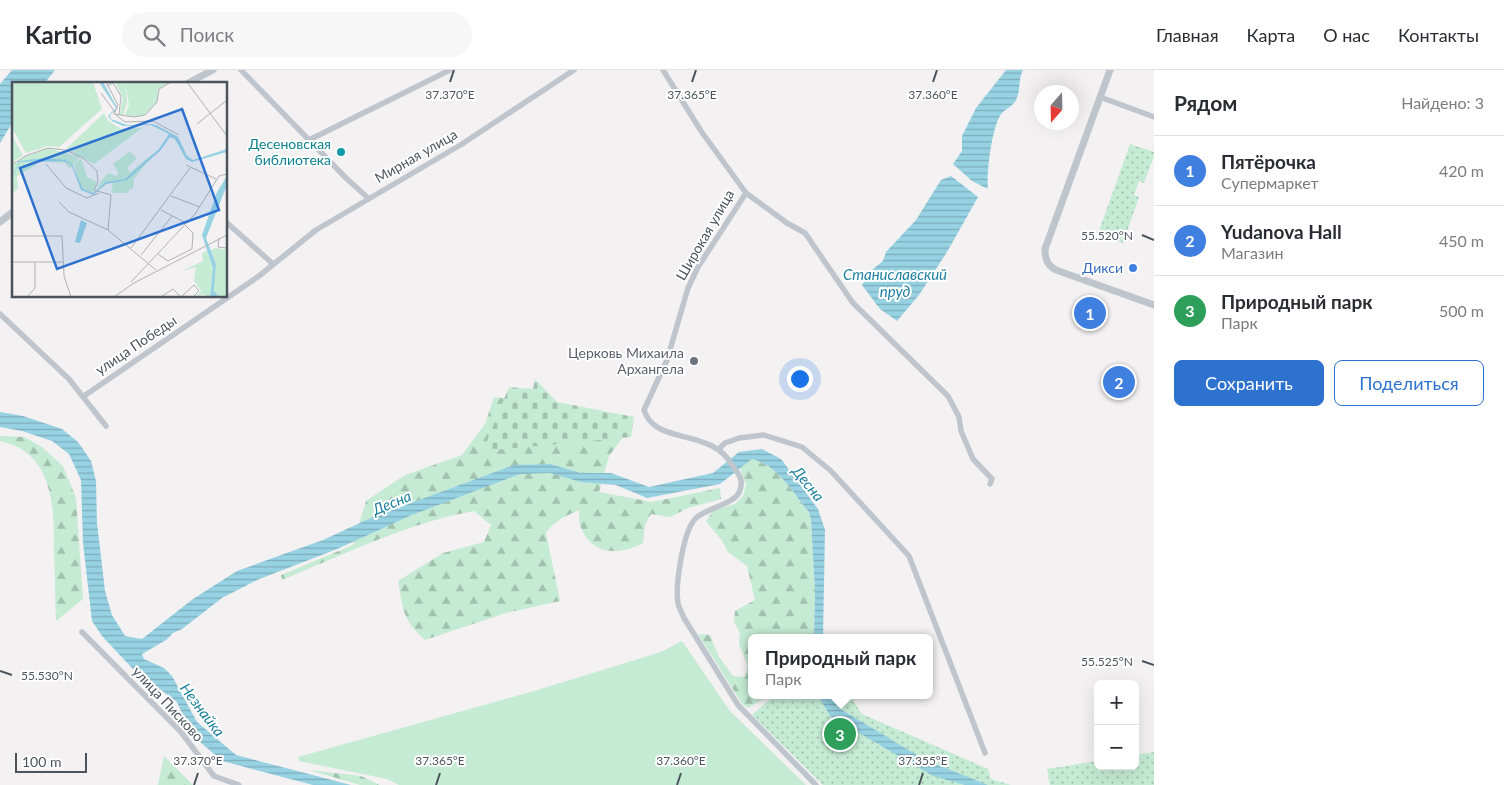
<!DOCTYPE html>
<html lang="ru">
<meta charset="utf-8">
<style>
:root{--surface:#fff;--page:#f7f7f7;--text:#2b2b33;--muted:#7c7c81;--line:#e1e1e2;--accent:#2e72d0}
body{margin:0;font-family:Lato,sans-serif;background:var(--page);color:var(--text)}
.controls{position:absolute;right:15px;bottom:15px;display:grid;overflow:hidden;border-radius:8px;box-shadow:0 5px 20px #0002}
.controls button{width:45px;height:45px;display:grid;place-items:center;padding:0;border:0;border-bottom:1px solid var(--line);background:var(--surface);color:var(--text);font:25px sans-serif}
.compass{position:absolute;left:1034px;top:15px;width:45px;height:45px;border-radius:50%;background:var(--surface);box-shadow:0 5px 20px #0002;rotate:200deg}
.scale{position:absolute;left:15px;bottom:12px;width:72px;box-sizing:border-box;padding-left:5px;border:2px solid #4b545c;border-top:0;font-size:14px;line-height:18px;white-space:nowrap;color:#4b545c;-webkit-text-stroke:4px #fff;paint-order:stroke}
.you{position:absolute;left:799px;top:308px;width:18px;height:18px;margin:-12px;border:4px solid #fff;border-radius:50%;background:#1a73e8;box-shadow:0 0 0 8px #1a73e833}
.badge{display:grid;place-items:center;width:32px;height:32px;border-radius:50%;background:var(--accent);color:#fff;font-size:16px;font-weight:700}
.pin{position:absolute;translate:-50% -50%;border:2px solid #fff;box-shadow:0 1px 5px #0006}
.popup{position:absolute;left:748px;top:564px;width:185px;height:65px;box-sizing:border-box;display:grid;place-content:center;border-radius:8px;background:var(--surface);filter:drop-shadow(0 1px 4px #0005);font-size:16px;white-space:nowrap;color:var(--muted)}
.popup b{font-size:19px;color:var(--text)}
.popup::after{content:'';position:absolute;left:50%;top:100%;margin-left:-10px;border:10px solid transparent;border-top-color:var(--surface)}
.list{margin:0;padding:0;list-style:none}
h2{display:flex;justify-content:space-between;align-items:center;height:65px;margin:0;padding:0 20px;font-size:21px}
h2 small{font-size:16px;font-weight:400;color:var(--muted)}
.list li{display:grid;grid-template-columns:32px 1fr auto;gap:15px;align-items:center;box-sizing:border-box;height:70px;padding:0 20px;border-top:1px solid var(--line)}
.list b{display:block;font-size:19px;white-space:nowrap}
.list p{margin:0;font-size:16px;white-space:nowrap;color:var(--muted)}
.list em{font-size:16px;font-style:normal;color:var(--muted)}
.actions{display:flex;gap:10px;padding:15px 20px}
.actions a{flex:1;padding:11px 0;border:1px solid var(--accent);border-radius:8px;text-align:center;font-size:18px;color:var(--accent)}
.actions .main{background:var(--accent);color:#fff}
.icon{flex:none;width:28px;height:28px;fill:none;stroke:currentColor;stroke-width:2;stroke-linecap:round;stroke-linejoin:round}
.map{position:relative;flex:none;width:1154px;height:715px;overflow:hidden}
header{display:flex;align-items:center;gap:30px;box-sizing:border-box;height:70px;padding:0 25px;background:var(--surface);border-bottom:1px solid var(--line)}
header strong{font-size:24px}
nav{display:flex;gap:28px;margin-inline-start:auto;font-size:18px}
.search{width:350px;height:45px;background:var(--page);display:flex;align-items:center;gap:12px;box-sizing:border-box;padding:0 18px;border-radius:28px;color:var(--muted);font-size:19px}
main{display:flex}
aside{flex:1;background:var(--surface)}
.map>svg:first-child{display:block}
.grass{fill:#c5ebd4}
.forest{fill:url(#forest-firs)}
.cemetery{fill:url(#cemetery-stones)}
.park{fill:url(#park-dots)}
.water{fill:url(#water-rules)}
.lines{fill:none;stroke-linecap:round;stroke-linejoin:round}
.minor{stroke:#bec5cc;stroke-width:5.5}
.tertiary{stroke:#bec5cc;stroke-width:7}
.ticks{fill:none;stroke:#4b545c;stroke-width:2}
.culture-dot{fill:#0f9aa8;stroke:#fff;stroke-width:2}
.shop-dot{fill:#3f7fe0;stroke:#fff;stroke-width:2}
.worship-dot{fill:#6b7280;stroke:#fff;stroke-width:2}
.labels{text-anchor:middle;stroke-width:4;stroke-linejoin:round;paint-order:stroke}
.culture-label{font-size:14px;fill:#0d838f;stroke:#fff;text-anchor:end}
.street-label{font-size:14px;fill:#4b545c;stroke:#fff}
.shop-label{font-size:14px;fill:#366cbe;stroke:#fff;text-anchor:end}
.worship-label{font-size:14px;fill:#5b616d;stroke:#fff;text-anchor:end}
.water-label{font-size:15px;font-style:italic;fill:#1d809d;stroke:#fff}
.inset-road{fill:none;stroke:#b0b2b5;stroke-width:1}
.view{fill:#2e72d0;fill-opacity:0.15;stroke:#2e72d0;stroke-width:2.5}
.inset-edge{fill:none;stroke:#4b545c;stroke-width:2.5}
.ticks-label{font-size:12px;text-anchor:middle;fill:#4b545c;stroke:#fff;stroke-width:4;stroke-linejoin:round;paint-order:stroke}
</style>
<header>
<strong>Kartio</strong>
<div class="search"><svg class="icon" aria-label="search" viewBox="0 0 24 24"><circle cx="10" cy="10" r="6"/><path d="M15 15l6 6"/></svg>Поиск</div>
<nav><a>Главная</a><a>Карта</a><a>О нас</a><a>Контакты</a></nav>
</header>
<main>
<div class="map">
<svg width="1154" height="715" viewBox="0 0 1154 715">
<defs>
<pattern id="forest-firs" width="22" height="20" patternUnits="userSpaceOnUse" patternTransform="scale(1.25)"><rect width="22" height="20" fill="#c5ebd4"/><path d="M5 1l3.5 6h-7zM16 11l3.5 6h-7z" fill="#a2c1af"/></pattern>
<pattern id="cemetery-stones" width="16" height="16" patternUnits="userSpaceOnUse" patternTransform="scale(1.25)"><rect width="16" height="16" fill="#c5ebd4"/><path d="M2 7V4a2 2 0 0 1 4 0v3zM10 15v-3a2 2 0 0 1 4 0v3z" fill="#a2c1af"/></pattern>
<pattern id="park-dots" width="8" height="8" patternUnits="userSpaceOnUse" patternTransform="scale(1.25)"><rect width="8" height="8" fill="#c5ebd4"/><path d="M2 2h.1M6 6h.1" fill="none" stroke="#a2c1af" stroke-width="1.8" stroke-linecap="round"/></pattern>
<pattern id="water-rules" width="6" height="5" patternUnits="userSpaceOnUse" patternTransform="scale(1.25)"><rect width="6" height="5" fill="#97d2e3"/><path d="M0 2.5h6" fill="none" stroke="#7dadbb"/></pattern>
</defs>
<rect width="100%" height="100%" fill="#f3f1f1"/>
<path class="grass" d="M 682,571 L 730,641 L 806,715 L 399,715 L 387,709 L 299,691 L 298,687 L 534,621 L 661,582 Z"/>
<path class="forest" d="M 494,327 L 542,333 L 628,360 L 609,386 L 599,422 L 652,432 L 720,418 L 721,429 L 688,438 L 670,447 L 651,444 L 645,455 L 643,473 C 621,485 594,486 582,460 C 579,455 579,446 579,440 C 565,446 554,451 546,463 L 560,531 L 506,543 L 425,570 C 403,550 403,540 398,511 L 443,483 L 484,472 L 491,455 L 474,441 C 407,453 345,484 282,510 L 281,505 L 353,475 L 366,431 L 405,405 L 462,385 L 485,354 Z
M 0,366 L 24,367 L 42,377 L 63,396 L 76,428 L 83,529 L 56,551 C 55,528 55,504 54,481 C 54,436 54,383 0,371 Z
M 752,389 C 778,395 792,422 809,442 L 811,450 L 815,522 L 814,568 L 751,568 L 751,625 L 769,625 L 748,638 L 743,635 L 698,564 L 710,565 L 719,587 L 733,606 L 745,607 L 748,596 L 739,574 L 740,563 L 734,552 L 735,541 L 755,530 L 747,496 L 728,482 L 723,472 L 706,451 L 713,441 L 735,434 L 743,426 L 746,415 L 740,398 Z
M 164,686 L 193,715 L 158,715 Z
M 309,700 L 361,706 L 380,715 L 360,715 Z"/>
<path class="cemetery" d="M 535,309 L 557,332 L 634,347 L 631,367 L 483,381 L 509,317 L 533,319 Z"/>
<path class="park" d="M 1130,74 L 1154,82 L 1154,86 L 1144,113 L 1139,111 L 1134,125 L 1139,127 L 1123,173 L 1098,164 Z
M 775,625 L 849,625 L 862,644 L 988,699 L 991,709 L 1011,715 L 823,715 L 752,645 Z
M 1154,682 L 1154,715 L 1050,715 L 1047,699 L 1098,691 L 1098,696 L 1135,696 L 1135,685 Z"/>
<path class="water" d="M 12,0 L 55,0 L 44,14 L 14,14 L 14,50 L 0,73 L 0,14 Z
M 1006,0 L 1023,0 C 1018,9 1021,20 1016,30 C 1013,36 1007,38 1002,43 C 992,54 986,105 988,119 L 972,111 L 953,94 L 962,81 L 962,66 L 976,38 Z
M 951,106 L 978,127 L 947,182 L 919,225 L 897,251 L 880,239 L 862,215 L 872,200 L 883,191 L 886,182 L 916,150 L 941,110 Z
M 0,342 L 23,346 L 62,359 L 78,372 L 91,391 L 96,411 L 97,453 L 105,521 L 112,545 L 125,566 L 142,569 L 193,529 L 237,501 L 323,470 L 373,447 L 514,395 L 550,394 L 581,403 L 611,403 L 649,417 L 713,403 L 739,382 L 762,379 L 781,389 L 818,439 L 825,460 L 823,568 L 814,568 L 815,522 L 811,450 L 809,442 C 792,422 778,395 752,389 L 720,414 L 647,428 L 616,415 L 581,412 L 550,403 L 520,404 L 412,445 L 337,479 L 257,510 L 222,528 L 182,559 L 173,563 L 166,570 L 142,584 L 144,589 L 164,598 L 172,606 L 197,652 L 236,685 L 351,715 L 313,715 L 222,691 L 191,664 L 177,632 L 133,599 L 102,566 L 92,551 L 83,473 L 81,410 L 69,384 L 52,371 L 22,361 L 0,357 Z
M 818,625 L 828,625 L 839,638 L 925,690 L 988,715 L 965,715 L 933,706 L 830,646 Z"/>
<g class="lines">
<path class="minor" d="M 241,0 L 346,108 L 368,128
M 663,0 L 701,61 L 746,123 L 698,197 L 688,218 L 667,290 L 644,340 C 655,376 711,357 732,395 C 735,399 741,406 741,411 C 744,436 708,435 695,449 C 683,462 675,516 678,533 C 679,538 682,543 684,548 L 738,635 L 816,715
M 1100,27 L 1154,47
M 311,69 L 450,0
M 746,123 L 787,153 L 805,163 L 853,233 L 948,326 L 959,347 L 961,361 L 973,389 L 992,409 L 990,414
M 226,152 L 273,194
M 0,244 L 69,309 L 106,356
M 84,326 L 259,206 L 316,160 L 462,74 L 574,0
M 719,379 L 725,373 L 739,368 L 764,365 L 802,377 L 831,401 L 909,486 L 985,683
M 82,562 L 181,662 L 214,706 L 239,715"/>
<path class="tertiary" d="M 1110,0 L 1045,179 C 1045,189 1047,195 1056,200 L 1154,235
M 186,14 L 213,0
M 0,152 L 14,141"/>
</g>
<path class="ticks" d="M 450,12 L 454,0M 692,12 L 696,0M 933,12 L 937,0M 1142,165 L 1154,170M 1142,591 L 1154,595M 0,601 L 12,605M 194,715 L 198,703M 436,715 L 440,703M 677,715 L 681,703M 919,715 L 923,703"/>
<circle class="culture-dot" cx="341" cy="82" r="5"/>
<circle class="shop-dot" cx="1133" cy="198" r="5"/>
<circle class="worship-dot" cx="694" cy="291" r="5"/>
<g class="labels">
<g class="culture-label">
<text x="331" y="79">Десеновская<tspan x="331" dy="16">библиотека</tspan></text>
</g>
<g class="street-label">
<text transform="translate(416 86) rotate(-30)" y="5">Мирная улица</text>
<text transform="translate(705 165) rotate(-60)" y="5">Широкая улица</text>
<text transform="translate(136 275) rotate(-34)" y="5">улица Победы</text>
<text transform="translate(168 634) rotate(47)" y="5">улица Писково</text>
</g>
<g class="shop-label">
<text x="1123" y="203">Дикси</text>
</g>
<g class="worship-label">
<text x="684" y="288">Церковь Михаила<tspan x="684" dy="16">Архангела</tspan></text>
</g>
<g class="water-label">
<text x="895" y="210">Станиславский<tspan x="895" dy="17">пруд</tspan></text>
<text transform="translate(808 414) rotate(51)" y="5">Десна</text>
<text transform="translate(392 433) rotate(-22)" y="5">Десна</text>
<text transform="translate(202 640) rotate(53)" y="5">Незнайка</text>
</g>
</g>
<g transform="translate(12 12)">
<rect width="215" height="215" fill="#f3f1f1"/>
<path d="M 0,0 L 81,0 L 90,27 L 47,65 L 36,64 L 14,71 L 0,46 ZM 113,0 L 159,0 L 146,7 L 145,20 L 132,33 L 125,35 L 113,33 L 117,23 ZM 92,31 L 96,39 L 109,47 L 130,46 L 82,82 L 54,67 ZM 204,166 L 215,168 L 215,215 L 207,215 L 202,209 L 204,182 L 199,168 ZM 195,168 L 201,186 L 198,215 L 190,212 L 184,215 L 189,209 L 182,199 L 184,185 L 170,189 L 191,179 L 190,172 Z" fill="#c5ebd4"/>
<path d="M 103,0 L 112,0 L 114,6 L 115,21 L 111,33 L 108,32 L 111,16 ZM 0,54 L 11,73 L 0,81 ZM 118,69 L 125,76 L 115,86 L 118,90 L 142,71 L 122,97 L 121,107 L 100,109 L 101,99 L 84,106 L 96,91 L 105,94 L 106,90 L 101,82 ZM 69,76 L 75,95 L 85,100 L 81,111 L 71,107 L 66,96 L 62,83 Z" fill="#c5ebd4"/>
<path d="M 120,99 L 116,111 L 100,111 L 99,108 Z" fill="#c5ebd4"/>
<path d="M 36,66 L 68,75 L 58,87 L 53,81 L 23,79 L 24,83 L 5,94 L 6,106 L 0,112 L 0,84 L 12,75 Z" fill="#c5ebd4"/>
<path d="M 87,0 L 91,0 L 105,25 L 103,29 L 98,33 L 99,37 L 115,43 L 140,42 L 146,44 L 166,55 L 175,74 L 181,78 L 215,67 L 215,70 L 180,80 L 174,77 L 163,57 L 158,55 L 148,69 L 115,98 L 94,102 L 81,113 L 69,108 L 59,82 L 51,79 L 8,80 L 0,97 L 7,79 L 31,76 L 53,78 L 60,82 L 71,107 L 81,111 L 94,100 L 113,97 L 147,67 L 157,52 L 139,43 L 111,44 L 100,39 L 96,34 L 104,26 ZM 215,94 L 215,103 L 194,156 L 204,182 L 202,209 L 207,215 L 198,215 L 201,186 L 190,153 L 205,110 ZM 69,138 L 75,141 L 68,161 L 63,160 Z" fill="#97d2e3"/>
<path class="inset-road" d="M 94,0 L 106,23 L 102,32 L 122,35 L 133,33 L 145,20 L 147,7 L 159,0M 175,0 L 215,54M 95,4 L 101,1 L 109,14 L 107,33M 89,11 L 103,30M 104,33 L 113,40 L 141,39 L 167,53M 185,42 L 215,18M 34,82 L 54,106 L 75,116 L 87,111M 0,83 L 13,74 L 36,66 L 53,68 L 71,76 L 85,89 L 86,100 L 82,108 L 99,113 L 96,148 L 144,188M 174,83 L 204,97M 159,114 L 188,125M 47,120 L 57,130 L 96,148M 149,128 L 174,141M 1,154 L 50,154 L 52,194 L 59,215M 207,156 L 206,165 L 215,166M 119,166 L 178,86M 146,172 L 156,179 L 180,167 L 181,151 L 173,143M 129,173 L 160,134M 0,180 L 51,180M 119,200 L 183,132 L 207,94 L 215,92M 15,215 L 23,206 L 23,180M 102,215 L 122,201 L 215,153M 149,215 L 161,207 L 169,215M 169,215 L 182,203 L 187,209 L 181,215"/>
<path class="view" d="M 170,27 L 207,128 L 45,187 L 8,86 Z"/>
<rect width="215" height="215" class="inset-edge"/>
</g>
<g class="ticks-label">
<text x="450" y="29">37.370°E</text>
<text x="692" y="29">37.365°E</text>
<text x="933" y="29">37.360°E</text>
<text x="1107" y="170">55.520°N</text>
<text x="1107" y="596">55.525°N</text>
<text x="47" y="610">55.530°N</text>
<text x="198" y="695">37.370°E</text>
<text x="440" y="695">37.365°E</text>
<text x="681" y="695">37.360°E</text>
<text x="923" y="695">37.355°E</text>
</g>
</svg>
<div class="controls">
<button>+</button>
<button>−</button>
</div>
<svg class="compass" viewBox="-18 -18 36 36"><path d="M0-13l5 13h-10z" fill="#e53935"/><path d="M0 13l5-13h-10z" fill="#7c7c81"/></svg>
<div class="scale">100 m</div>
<div class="you"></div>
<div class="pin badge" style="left:1090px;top:243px;background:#3f7fe0">1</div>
<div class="pin badge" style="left:1119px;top:312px;background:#3f7fe0">2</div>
<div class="pin badge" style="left:840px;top:664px;background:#2e9e5b">3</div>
<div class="popup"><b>Природный парк</b>Парк</div>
</div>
<aside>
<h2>Рядом<small>Найдено: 3</small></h2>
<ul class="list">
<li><span class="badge" style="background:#3f7fe0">1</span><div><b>Пятёрочка</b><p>Супермаркет</p></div><em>420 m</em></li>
<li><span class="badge" style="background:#3f7fe0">2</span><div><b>Yudanova Hall</b><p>Магазин</p></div><em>450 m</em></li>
<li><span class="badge" style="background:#2e9e5b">3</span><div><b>Природный парк</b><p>Парк</p></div><em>500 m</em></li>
</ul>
<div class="actions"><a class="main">Сохранить</a><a>Поделиться</a></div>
</aside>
</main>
